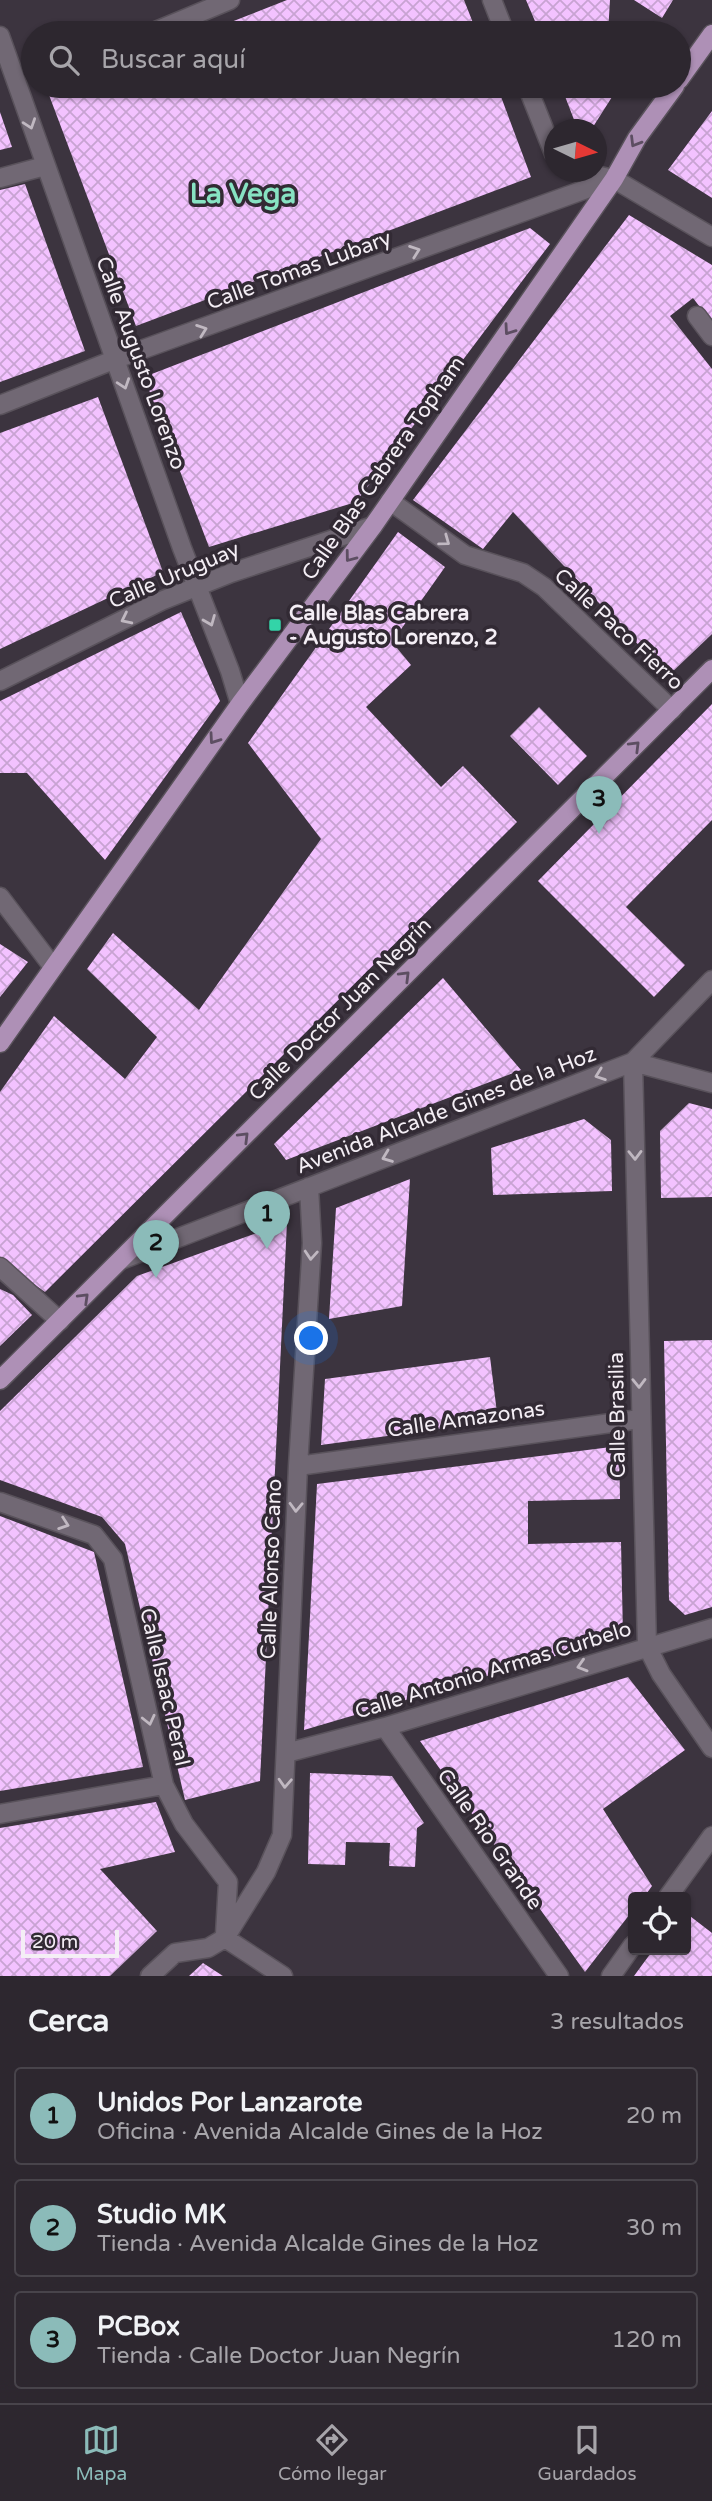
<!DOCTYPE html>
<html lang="es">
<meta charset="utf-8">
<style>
:root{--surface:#2d272f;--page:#39333b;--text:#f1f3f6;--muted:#a7a5aa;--line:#48444b;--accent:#8bbbb9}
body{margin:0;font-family:"Varela Round",sans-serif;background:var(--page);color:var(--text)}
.controls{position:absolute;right:21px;bottom:21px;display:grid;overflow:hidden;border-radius:7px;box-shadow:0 2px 5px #0004}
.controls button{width:63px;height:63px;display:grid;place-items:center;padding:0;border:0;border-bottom:2px solid var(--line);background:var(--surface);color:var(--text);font:35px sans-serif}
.compass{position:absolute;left:544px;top:119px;width:63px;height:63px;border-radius:50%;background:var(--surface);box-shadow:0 2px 5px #0004;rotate:95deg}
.scale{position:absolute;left:21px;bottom:18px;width:98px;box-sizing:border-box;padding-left:7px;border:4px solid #f4eef5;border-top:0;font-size:19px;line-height:24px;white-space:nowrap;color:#f4eef5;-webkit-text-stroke:5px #322a34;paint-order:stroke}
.you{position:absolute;left:312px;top:1339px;width:24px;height:24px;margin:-18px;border:5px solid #fff;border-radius:50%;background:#1a73e8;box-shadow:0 0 0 10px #1a73e833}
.badge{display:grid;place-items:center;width:46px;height:46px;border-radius:50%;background:var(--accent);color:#111;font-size:23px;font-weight:700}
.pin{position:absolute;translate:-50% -58px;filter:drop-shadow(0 2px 4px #0008)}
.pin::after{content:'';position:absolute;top:37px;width:24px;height:21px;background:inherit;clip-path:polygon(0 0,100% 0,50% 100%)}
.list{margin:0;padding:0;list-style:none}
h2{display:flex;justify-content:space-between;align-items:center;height:91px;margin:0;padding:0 28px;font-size:30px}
h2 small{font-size:23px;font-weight:400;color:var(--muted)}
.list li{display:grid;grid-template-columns:46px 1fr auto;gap:21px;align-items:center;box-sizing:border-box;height:98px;margin:0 14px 14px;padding:0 14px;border:2px solid var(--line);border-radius:7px}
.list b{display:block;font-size:26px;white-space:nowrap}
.list p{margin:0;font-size:23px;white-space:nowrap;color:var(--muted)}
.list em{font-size:23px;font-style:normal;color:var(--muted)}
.icon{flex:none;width:38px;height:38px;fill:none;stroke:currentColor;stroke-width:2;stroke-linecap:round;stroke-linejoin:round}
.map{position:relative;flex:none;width:712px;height:1976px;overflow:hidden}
.search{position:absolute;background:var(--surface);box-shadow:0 2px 5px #0004;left:21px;right:21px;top:21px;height:77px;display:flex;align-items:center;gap:18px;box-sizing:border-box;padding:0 24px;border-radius:38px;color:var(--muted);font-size:26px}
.sheet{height:427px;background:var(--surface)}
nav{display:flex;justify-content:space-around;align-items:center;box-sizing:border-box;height:98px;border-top:2px solid var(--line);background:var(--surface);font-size:19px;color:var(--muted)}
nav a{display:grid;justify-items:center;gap:4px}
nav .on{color:var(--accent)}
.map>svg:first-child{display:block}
.building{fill:url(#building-cross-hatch)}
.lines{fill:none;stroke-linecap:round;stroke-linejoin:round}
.minor-casing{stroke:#59525b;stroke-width:21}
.major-casing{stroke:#59525b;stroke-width:21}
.minor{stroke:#716874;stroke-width:18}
.major{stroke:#ae90b6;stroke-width:18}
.oneway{stroke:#c0b8c1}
.oneway2{stroke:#5d4e62}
.poi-dot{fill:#33d4a8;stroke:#322a34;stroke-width:2.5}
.labels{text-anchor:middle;stroke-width:7;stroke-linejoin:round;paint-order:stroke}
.street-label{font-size:21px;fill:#f4eef5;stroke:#322a34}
.poi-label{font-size:21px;font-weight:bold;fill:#f4eef5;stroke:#322a34;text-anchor:start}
.district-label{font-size:28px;font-weight:bold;fill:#87e3c3;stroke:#322a34}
</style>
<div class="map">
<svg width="712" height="1976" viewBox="0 0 712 1976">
<defs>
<pattern id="building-cross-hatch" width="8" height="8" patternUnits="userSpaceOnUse" patternTransform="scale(1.75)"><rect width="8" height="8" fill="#f3c2ff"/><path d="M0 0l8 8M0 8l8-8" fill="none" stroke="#c8a3d2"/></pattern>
</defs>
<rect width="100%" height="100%" fill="#3c343f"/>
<path class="building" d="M 287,0 L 464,0 L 477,33 L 203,33 Z
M 526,0 L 610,0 L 608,33 L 540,33 Z
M 634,0 L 673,0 L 662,18 Z
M 71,86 L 497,86 L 531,177 L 136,326 L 49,95 Z
M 561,86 L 619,86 L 591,130 L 578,130 Z
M 712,111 L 712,198 L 668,170 Z
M 0,112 L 12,147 L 0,150 Z
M 25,184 L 85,351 L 0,382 L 0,190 Z
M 629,215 L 712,265 L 712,323 L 693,298 L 670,316 L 712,369 L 712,634 L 668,676 L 513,512 L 483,549 L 413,500 Z
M 530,228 L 550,244 L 356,502 L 209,547 L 144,377 Z
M 98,397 L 163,572 L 0,649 L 0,433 Z
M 398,532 L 445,567 L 392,642 L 411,665 L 366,707 L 441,787 L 463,766 L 517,822 L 45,1292 L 0,1260 L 0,1092 L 54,1016 L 125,1079 L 157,1037 L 87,969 L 113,933 L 199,1010 L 321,839 L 248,743 Z
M 181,612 L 220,701 L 105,860 L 27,773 L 0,773 L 0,701 Z
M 712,704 L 712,820 L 626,907 L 685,965 L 654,997 L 538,881 Z
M 539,707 L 587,756 L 558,785 L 510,736 Z
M 0,944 L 28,962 L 0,997 Z
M 443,978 L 521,1070 L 286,1160 L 274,1144 Z
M 689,1103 L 712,1109 L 712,1197 L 661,1198 L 660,1131 Z
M 584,1119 L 611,1140 L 612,1191 L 493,1195 L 491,1148 Z
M 410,1179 L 402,1306 L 329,1319 L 336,1208 Z
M 287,1222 L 260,1781 L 185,1800 L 125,1544 L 102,1517 L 0,1480 L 0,1411 L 137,1276 Z
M 0,1289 L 13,1295 L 32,1315 L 0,1346 Z
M 712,1340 L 712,1607 L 685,1615 L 669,1600 L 664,1341 Z
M 490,1357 L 498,1421 L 321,1445 L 325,1379 Z
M 619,1446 L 620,1499 L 528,1501 L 528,1544 L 621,1542 L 623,1636 L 304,1730 L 317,1484 Z
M 0,1516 L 94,1552 L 143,1767 L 0,1791 Z
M 628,1677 L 685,1750 L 603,1809 L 652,1886 L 644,1897 L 633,1897 L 633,1910 L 585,1972 L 420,1741 Z
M 310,1773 L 392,1776 L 424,1823 L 417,1828 L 415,1867 L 389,1866 L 390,1843 L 346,1842 L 345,1865 L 308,1864 Z
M 156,1802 L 175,1852 L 100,1869 L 157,1931 L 110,1976 L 0,1976 L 0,1828 Z
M 686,1913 L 712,1933 L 712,1976 L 634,1976 L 653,1950 L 686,1950 Z
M 203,1963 L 223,1976 L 189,1976 Z"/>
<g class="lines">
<defs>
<path id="minor" d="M 492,0 L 505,33
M 151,33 L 230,0
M 0,36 L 182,548 L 230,671 L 240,704
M 527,86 L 554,154
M 581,172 L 614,179 L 712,237
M 0,178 L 45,166
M 697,316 L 712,336
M 0,405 L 116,359 L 614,179
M 390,501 L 465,555 L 523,573 L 544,587 L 672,710
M 0,681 L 161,601 L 231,573 L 373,526
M 0,897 L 53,967
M 712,980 L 633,1062 L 647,1646 L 661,1674 L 712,1748
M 121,1260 L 633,1062 L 712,1083
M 0,1267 L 60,1321
M 298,1466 L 640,1419
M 0,1502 L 94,1535 L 113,1559 L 164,1785 L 184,1824 L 228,1882 L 225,1934
M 385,1727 L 559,1976
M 286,1753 L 385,1727 L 712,1628
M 0,1814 L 164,1785
M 668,1897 L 712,1836
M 225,1938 L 283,1976
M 150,1976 L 175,1953 L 208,1948 L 225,1938 L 266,1872 L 282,1835 L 298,1466 L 312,1243 L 309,1187
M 611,1976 L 633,1945"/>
<path id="major" d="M 679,80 L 712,34
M 0,1043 L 240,704 L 373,526 L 614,179 L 637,138 L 675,86
M 0,1380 L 712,669"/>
</defs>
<use href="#minor" class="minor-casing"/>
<use href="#major" class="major-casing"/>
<use href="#minor" class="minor"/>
<use href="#major" class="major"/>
</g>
<defs><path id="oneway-chevron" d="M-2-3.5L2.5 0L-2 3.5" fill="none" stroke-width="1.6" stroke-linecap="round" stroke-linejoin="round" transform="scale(1.75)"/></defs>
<g class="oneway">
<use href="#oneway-chevron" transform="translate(30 124) rotate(71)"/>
<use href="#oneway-chevron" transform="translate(415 251) rotate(-20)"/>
<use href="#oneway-chevron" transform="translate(202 330) rotate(-20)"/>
<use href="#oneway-chevron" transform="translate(124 384) rotate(71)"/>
<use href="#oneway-chevron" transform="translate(445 541) rotate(36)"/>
<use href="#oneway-chevron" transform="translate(126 619) rotate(154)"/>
<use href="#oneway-chevron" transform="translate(210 621) rotate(68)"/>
<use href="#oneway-chevron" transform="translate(600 1075) rotate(160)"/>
<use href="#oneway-chevron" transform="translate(635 1155) rotate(89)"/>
<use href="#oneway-chevron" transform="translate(387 1157) rotate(159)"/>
<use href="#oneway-chevron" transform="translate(311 1255) rotate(94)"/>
<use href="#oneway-chevron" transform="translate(639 1383) rotate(89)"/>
<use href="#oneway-chevron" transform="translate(296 1507) rotate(92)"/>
<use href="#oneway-chevron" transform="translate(64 1524) rotate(19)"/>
<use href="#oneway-chevron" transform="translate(582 1666) rotate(163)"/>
<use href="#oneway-chevron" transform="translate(149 1720) rotate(77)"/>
<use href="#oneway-chevron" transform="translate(285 1783) rotate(93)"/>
</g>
<g class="oneway2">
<use href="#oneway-chevron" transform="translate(635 142) rotate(121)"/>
<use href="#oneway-chevron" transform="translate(509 330) rotate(125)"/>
<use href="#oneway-chevron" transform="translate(350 557) rotate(127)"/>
<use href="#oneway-chevron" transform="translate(214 739) rotate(125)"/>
<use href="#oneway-chevron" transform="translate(635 746) rotate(-45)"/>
<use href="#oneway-chevron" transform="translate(405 976) rotate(-45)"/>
<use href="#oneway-chevron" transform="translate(244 1137) rotate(-45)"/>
<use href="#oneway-chevron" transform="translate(84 1298) rotate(-44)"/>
</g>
<rect class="poi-dot" x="268" y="618" width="14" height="14" rx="3.5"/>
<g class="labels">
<g class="street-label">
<text transform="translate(299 270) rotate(-20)" y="7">Calle Tomas Lubary</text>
<text transform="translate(141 363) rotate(70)" y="7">Calle Augusto Lorenzo</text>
<text transform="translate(383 468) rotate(-55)" y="7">Calle Blas Cabrera Topham</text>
<text transform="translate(174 575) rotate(-23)" y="7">Calle Uruguay</text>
<text transform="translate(619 629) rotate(43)" y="7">Calle Paco Fierro</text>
<text transform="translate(340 1009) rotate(-45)" y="7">Calle Doctor Juan Negrín</text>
<text transform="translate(446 1110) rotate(-21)" y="7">Avenida Alcalde Gines de la Hoz</text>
<text transform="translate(617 1415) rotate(-91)" y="7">Calle Brasilia</text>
<text transform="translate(466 1419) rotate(-8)" y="7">Calle Amazonas</text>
<text transform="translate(271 1569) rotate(-88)" y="7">Calle Alonso Cano</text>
<text transform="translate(493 1670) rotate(-17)" y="7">Calle Antonio Armas Curbelo</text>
<text transform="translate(165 1687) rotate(77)" y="7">Calle Isaac Peral</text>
<text transform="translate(490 1839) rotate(55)" y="7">Calle Rio Grande</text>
</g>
<g class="poi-label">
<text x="289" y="620">Calle Blas Cabrera<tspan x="289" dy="24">- Augusto Lorenzo, 2</tspan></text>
</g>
<g class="district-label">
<text x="243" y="203">La Vega</text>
</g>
</g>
</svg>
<div class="controls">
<button><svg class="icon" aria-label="locate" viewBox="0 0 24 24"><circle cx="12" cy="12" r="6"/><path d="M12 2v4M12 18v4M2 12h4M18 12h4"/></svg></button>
</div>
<svg class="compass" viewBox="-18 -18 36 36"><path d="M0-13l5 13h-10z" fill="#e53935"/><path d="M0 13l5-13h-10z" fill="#a7a5aa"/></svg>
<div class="scale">20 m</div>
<div class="you"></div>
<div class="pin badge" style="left:267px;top:1249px">1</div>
<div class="pin badge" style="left:156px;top:1278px">2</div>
<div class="pin badge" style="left:599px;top:834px">3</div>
<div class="search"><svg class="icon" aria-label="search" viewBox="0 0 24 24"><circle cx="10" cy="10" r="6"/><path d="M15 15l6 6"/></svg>Buscar aquí</div>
</div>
<section class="sheet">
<h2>Cerca<small>3 resultados</small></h2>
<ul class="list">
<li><span class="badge">1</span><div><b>Unidos Por Lanzarote</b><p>Oficina · Avenida Alcalde Gines de la Hoz</p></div><em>20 m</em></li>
<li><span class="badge">2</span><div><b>Studio MK</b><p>Tienda · Avenida Alcalde Gines de la Hoz</p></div><em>30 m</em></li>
<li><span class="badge">3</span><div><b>PCBox</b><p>Tienda · Calle Doctor Juan Negrín</p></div><em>120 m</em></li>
</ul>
</section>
<nav>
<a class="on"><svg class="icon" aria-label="map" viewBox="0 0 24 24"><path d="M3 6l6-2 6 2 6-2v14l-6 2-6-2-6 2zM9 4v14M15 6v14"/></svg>Mapa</a>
<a><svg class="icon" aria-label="directions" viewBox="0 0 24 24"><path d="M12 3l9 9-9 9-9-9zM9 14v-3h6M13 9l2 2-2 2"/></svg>Cómo llegar</a>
<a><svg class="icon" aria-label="saved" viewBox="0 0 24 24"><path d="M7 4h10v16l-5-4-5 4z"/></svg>Guardados</a>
</nav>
